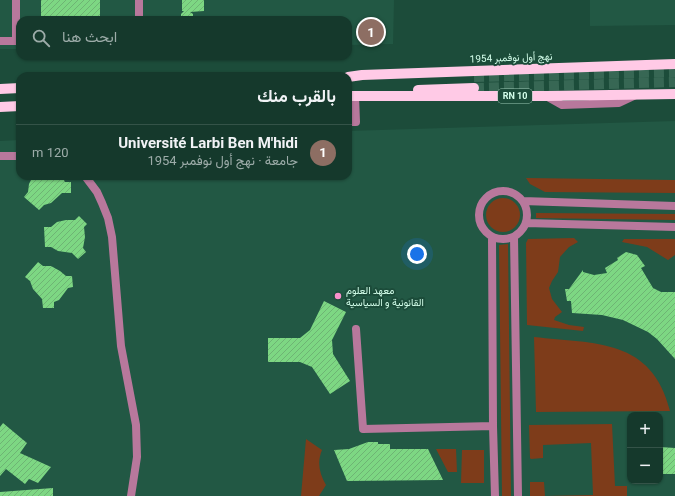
<!DOCTYPE html>
<html lang="ar">
<meta charset="utf-8">
<style>
:root{--surface:#15392c;--page:#1e4034;--text:#f1f3f6;--muted:#9daca9;--line:#345348;--accent:#e69b98}
body{margin:0;font-family:Roboto,Vazirmatn,sans-serif;background:var(--page);color:var(--text);direction:rtl}
.controls{position:absolute;right:12px;bottom:12px;display:grid;overflow:hidden;border-radius:8px;box-shadow:0 1px 3px #0004}
.controls button{width:36px;height:36px;display:grid;place-items:center;padding:0;border:0;border-bottom:1px solid var(--line);background:var(--surface);color:var(--text);font:20px sans-serif}
.you{position:absolute;left:417px;top:254px;width:14px;height:14px;margin:-10px;border:3px solid #fff;border-radius:50%;background:#1a73e8;box-shadow:0 0 0 6px #1a73e833}
.badge{display:grid;place-items:center;width:26px;height:26px;border-radius:50%;background:var(--accent);color:#fff;font-size:13px;font-weight:700}
.pin{position:absolute;translate:-50% -50%;border:2px solid #fff;box-shadow:0 1px 4px #0006}
.list{margin:0;padding:0;list-style:none}
h2{display:flex;justify-content:space-between;align-items:center;height:52px;margin:0;padding:0 16px;font-size:17px}
h2 small{font-size:13px;font-weight:400;color:var(--muted)}
.list li{display:grid;grid-template-columns:26px 1fr auto;gap:12px;align-items:center;box-sizing:border-box;height:56px;padding:0 16px;border-top:1px solid var(--line)}
.list b{display:block;font-size:15px;white-space:nowrap}
.list p{margin:0;font-size:13px;white-space:nowrap;color:var(--muted)}
.list em{font-size:13px;font-style:normal;color:var(--muted)}
.icon{flex:none;width:22px;height:22px;fill:none;stroke:currentColor;stroke-width:2;stroke-linecap:round;stroke-linejoin:round}
.map{position:relative;flex:none;width:675px;height:496px;overflow:hidden;direction:ltr}
.search{position:absolute;background:var(--surface);box-shadow:0 1px 3px #0004;left:16px;top:16px;width:336px;height:44px;display:flex;align-items:center;gap:10px;box-sizing:border-box;padding:0 14px;border-radius:12px;color:var(--muted);font-size:15px}
.panel{position:absolute;background:var(--surface);box-shadow:0 1px 3px #0004;left:16px;top:72px;width:336px;height:108px;border-radius:12px;direction:rtl}
.map>svg:first-child{display:block}
.built{fill:#225844;fill-rule:evenodd}
.green{fill:#7e3c1a}
.building{fill:url(#building-hatch)}
.lines{fill:none;stroke-linecap:round;stroke-linejoin:round}
.primary-tunnel{stroke:#376754;stroke-width:10;stroke-dasharray:10 5;stroke-linecap:butt}
.service{stroke:#b8789c;stroke-width:8}
.primary{stroke:#ffcae6;stroke-width:10}
.poi-dot{fill:#f890cb;stroke:#1c4c3a;stroke-width:1.5}
.labels{text-anchor:middle;stroke-width:4;stroke-linejoin:round;paint-order:stroke}
.shield{fill:#1c4c3a;stroke:#9cc9b5;stroke-width:1}
.shield-label{font-size:9px;font-weight:bold;fill:#d3feea}
.street-label{font-size:10px;fill:#d3feea;stroke:#1c4c3a}
.poi-label{font-size:10px;fill:#d3feea;stroke:#1c4c3a;text-anchor:start}
</style>
<div class="map">
<svg width="675" height="496" viewBox="0 0 675 496">
<defs>
<pattern id="building-hatch" width="6" height="6" patternUnits="userSpaceOnUse"><rect width="6" height="6" fill="#7dd783"/><path d="M-1 1l2-2M0 6l6-6M5 7l2-2" fill="none" stroke="#6eb474"/></pattern>
</defs>
<rect width="100%" height="100%" fill="#1c4c3a"/>
<path class="built" d="M 0,0 L 394,0 L 393,44 L 348,45 L 348,20 L 20,20 L 20,49 L 0,49 Z
M 590,0 L 675,0 L 675,25 L 590,26 Z
M 675,121 L 675,496 L 0,496 L 0,141 L 20,140 L 20,176 L 348,176 L 348,131 ZM 630,415 L 660,415 L 660,481 L 630,481 Z"/>
<path class="green" d="M 526,178 L 675,180 L 675,193 L 545,192 L 530,184 Z
M486 215a17 17 0 1 1 34 0a17 17 0 1 1-34 0Z
M 536,213 L 675,214 L 675,220 L 536,218 Z
M 574,238 L 578,242 L 569,247 L 560,257 L 558,272 L 552,281 L 549,288 L 552,299 L 562,312 L 555,317 L 554,320 L 569,325 L 584,327 L 583,331 L 527,325 L 526,243 L 528,239 Z
M 624,239 L 675,239 L 675,255 L 668,260 L 647,247 L 622,242 Z
M 508,244 L 511,496 L 502,496 L 499,245 Z
M 534,337 C 595,344 652,338 670,411 L 536,412 Z
M 612,424 L 615,486 L 627,486 L 627,496 L 530,496 L 530,482 L 544,482 L 545,496 L 593,495 L 591,443 L 543,445 L 543,458 L 531,459 L 530,458 L 529,425 Z
M 306,439 L 322,450 C 317,462 319,473 326,485 L 319,496 L 301,496 Z
M 436,449 L 456,449 L 457,472 L 448,472 Z
M 462,450 L 484,450 L 484,483 L 461,483 Z"/>
<path class="building" d="M 41,0 L 100,0 L 100,20 L 41,20 Z
M 182,0 L 204,0 L 204,11 L 190,12 L 193,14 L 193,20 L 181,20 L 181,14 L 184,11 L 182,11 Z
M 33,176 L 62,176 L 65,182 L 71,182 L 71,193 L 62,193 L 51,203 L 44,205 L 39,210 L 24,197 L 28,192 L 29,184 Z
M 79,216 L 87,224 L 84,227 L 85,237 L 83,248 L 86,252 L 78,259 L 72,253 L 58,251 L 51,247 L 45,247 L 44,227 L 51,227 L 57,222 L 66,220 L 75,220 Z
M 626,252 L 637,255 L 645,266 L 641,268 L 653,288 L 661,292 L 675,292 L 675,359 L 657,339 L 648,332 L 623,320 L 602,315 L 572,313 L 571,301 L 567,301 L 565,289 L 569,289 L 583,270 L 583,272 L 594,275 L 607,273 L 605,268 L 618,260 L 617,258 Z
M 38,262 L 43,266 L 51,266 L 60,271 L 66,276 L 72,276 L 73,287 L 68,288 L 59,300 L 54,302 L 54,308 L 43,308 L 42,299 L 33,289 L 30,281 L 25,277 Z
M 324,301 L 346,312 L 332,340 L 333,354 L 350,381 L 330,394 L 312,367 L 300,362 L 268,362 L 268,338 L 300,338 L 310,330 Z
M 3,423 L 27,443 L 20,453 L 51,467 L 38,483 L 29,479 L 25,484 L 6,469 L 0,476 L 0,427 Z
M 368,442 L 378,442 L 378,444 L 390,444 L 390,449 L 428,449 L 443,480 L 347,481 L 334,450 L 349,449 Z
M 660,447 L 675,448 L 675,474 L 660,474 Z
M 628,450 L 630,450 L 630,475 L 628,475 Z
M 53,488 L 53,496 L 0,496 L 0,492 Z"/>
<g class="lines">
<path class="primary-tunnel" d="M 474,77 L 675,72
M 474,88 L 675,82"/>
<path class="service" d="M 16,0 L 16,41
M 139,0 L 139,20
M 0,41 L 20,41
M 546,96 L 562,105 L 619,103 L 636,95
M 348,122 L 356,122 L 355,96
M 0,156 L 20,156
M 85,176 L 97,192 L 102,203 L 108,218 L 112,237 L 121,346 L 136,425 L 137,457 L 131,496
M479 215a24 24 0 1 1 48 0a24 24 0 1 1-48 0Z
M 523,201 L 675,206
M 526,223 L 675,227
M 492,237 L 493,426 L 495,496
M 514,237 L 518,496
M 356,329 L 363,429 L 493,426"/>
<path class="primary" d="M 348,77 L 362,75 L 675,64
M 0,89 L 20,88
M 418,90 L 474,88
M 348,96 L 546,96 L 675,94
M 0,107 L 20,106"/>
</g>
<circle class="poi-dot" cx="338" cy="296" r="4"/>
<g class="labels">
<rect class="shield" x="498" y="89" width="34" height="14" rx="3"/>
<g class="shield-label">
<text x="515" y="99">RN 10</text>
</g>
<g class="street-label">
<text transform="translate(511 57) rotate(-2)" y="4">نهج أول نوفمبر 1954</text>
</g>
<g class="poi-label">
<text x="346" y="294">معهد العلوم<tspan x="346" dy="12">القانونية و السياسية</tspan></text>
</g>
</g>
</svg>
<div class="controls">
<button>+</button>
<button>−</button>
</div>
<div class="you"></div>
<div class="pin badge" style="left:371px;top:32px;background:#8d6e63">1</div>
<div class="search"><svg class="icon" aria-label="search" viewBox="0 0 24 24"><circle cx="10" cy="10" r="6"/><path d="M15 15l6 6"/></svg>ابحث هنا</div>
<section class="panel">
<h2>بالقرب منك<small></small></h2>
<ul class="list">
<li><span class="badge" style="background:#8d6e63">1</span><div><b>Université Larbi Ben M'hidi</b><p>جامعة · نهج أول نوفمبر 1954</p></div><em>120 m</em></li>
</ul>
</section>
</div>
